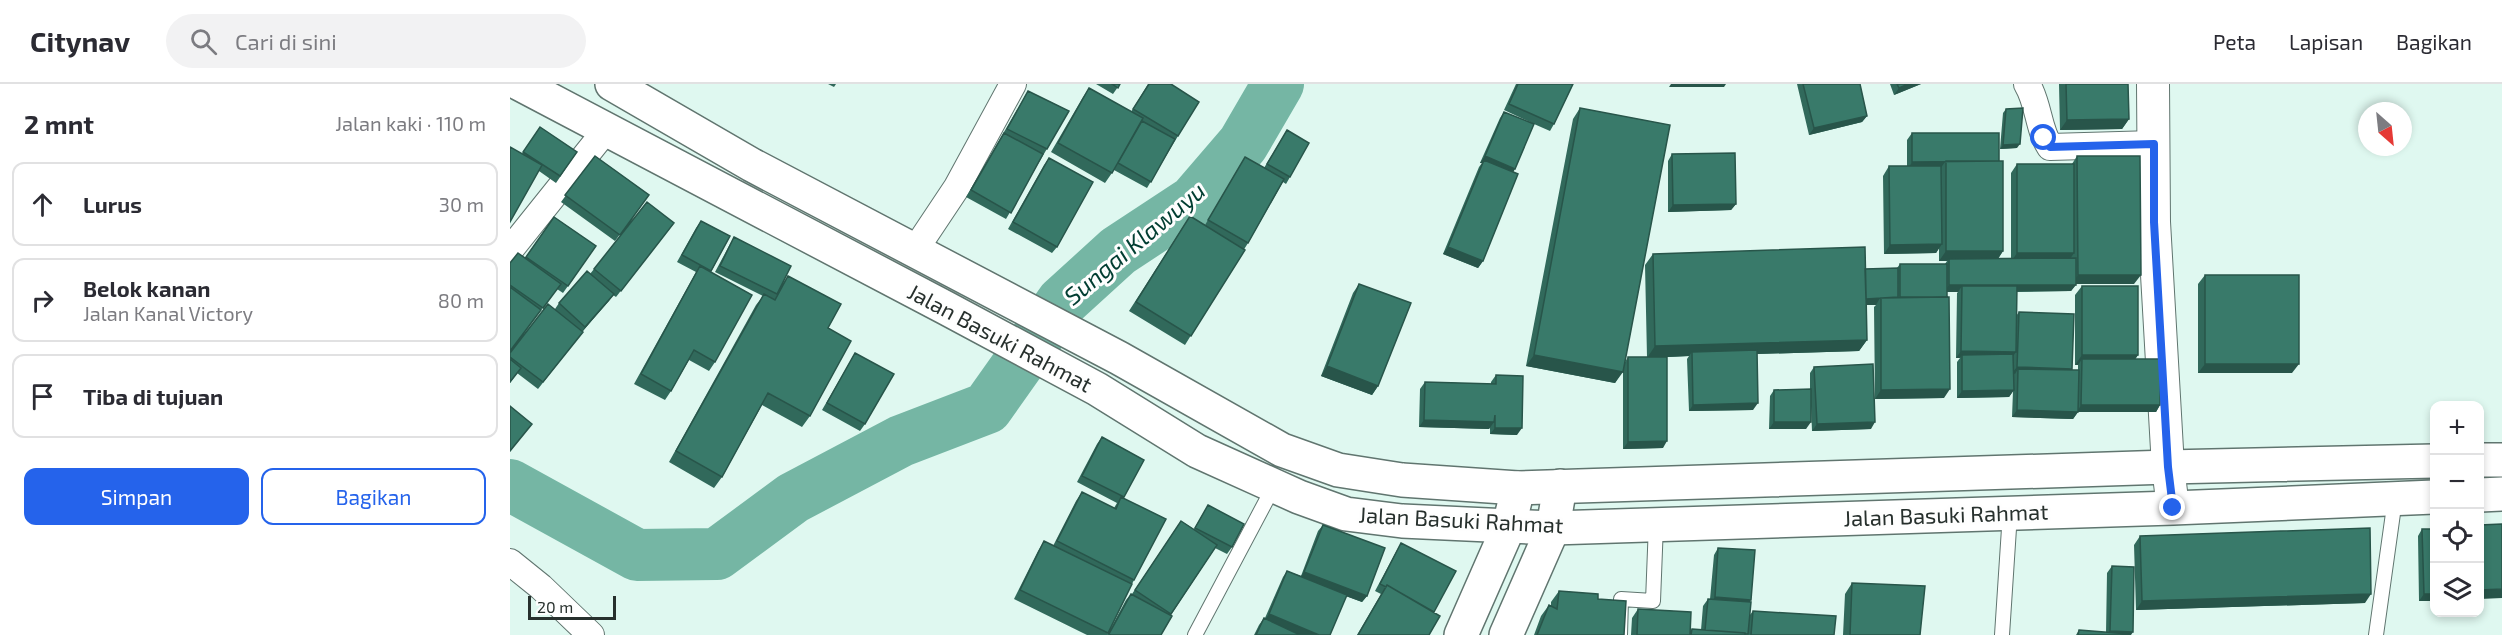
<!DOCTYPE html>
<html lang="id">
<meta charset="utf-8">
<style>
:root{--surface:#fff;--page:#f2f2f3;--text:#2b2b33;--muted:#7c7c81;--line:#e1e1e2;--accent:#2563eb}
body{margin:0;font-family:"Exo 2",sans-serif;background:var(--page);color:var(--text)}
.controls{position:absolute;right:18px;bottom:18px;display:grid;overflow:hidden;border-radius:12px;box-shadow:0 3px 9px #0003}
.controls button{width:54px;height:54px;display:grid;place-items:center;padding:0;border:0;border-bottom:2px solid var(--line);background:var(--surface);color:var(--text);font:30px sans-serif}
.compass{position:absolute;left:1848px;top:18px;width:54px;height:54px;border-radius:50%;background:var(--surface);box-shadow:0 3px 9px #0003;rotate:153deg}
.scale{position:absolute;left:18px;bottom:15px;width:88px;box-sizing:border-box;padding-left:6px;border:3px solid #27302d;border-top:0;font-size:16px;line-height:21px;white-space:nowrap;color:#27302d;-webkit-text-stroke:4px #fefefe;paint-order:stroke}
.stop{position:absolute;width:18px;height:18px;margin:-14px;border:4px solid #2563eb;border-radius:50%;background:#fff}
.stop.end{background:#2563eb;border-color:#fff;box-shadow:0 2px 6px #0008}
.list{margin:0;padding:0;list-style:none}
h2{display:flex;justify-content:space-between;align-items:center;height:78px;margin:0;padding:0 24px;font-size:26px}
h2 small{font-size:20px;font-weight:400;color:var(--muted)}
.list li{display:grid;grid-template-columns:39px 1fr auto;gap:18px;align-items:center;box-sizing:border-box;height:84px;margin:0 12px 12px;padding:0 12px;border:2px solid var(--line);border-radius:12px}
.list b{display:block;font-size:22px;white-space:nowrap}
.list p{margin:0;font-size:20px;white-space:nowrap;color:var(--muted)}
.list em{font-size:20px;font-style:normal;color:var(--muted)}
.actions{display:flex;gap:12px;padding:18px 24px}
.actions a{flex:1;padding:14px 0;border:2px solid var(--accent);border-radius:12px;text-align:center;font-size:21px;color:var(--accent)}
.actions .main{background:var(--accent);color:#fff}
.icon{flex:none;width:33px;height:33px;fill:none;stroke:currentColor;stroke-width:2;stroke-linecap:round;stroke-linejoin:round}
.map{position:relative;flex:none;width:1992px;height:551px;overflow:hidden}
header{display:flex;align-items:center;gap:36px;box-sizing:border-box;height:84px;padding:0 30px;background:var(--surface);border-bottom:2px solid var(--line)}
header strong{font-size:28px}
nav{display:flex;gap:33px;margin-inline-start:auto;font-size:21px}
.search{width:420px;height:54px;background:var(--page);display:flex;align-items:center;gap:15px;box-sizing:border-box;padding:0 21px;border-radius:33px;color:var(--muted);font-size:22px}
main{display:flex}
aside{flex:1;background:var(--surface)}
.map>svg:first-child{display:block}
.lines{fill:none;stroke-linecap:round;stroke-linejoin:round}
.river{stroke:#75b6a4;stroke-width:52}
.service-casing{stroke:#60756f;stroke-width:16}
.minor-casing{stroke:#60756f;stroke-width:28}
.tertiary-casing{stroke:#60756f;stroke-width:34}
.secondary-casing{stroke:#60756f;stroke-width:36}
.trunk-casing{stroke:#60756f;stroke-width:36}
.service{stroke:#fff;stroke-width:14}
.minor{stroke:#fff;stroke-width:26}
.tertiary{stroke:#fff;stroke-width:32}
.secondary{stroke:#fff;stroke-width:33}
.trunk{stroke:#fff;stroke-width:33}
.wall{fill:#31695b}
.shaded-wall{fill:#28554a}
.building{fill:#397a6a;stroke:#28554a;stroke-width:1.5}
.route{stroke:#2563eb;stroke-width:8}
.labels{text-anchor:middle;stroke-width:6;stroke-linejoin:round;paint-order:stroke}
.street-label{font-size:22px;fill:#27302d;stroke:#fefefe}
.water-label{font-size:24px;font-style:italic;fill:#003d31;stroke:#fefefe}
</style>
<header>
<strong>Citynav</strong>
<div class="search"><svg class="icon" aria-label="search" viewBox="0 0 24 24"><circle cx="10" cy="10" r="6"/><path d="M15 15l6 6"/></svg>Cari di sini</div>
<nav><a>Peta</a><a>Lapisan</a><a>Bagikan</a></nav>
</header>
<main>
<aside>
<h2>2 mnt<small>Jalan kaki · 110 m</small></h2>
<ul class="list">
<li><svg class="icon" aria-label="ahead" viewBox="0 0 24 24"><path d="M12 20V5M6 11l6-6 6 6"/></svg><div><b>Lurus</b></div><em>30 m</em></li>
<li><svg class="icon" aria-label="right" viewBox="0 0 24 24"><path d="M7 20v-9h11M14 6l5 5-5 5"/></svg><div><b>Belok kanan</b><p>Jalan Kanal Victory</p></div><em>80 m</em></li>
<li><svg class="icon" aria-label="arrive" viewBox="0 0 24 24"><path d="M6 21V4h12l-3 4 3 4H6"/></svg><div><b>Tiba di tujuan</b></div></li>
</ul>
<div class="actions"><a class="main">Simpan</a><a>Bagikan</a></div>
</aside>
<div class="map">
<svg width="1992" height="551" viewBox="0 0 1992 551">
<rect width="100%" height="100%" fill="#dff8f0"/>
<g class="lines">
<path class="river" d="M 0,401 L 127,471 L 207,470 L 283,414 L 391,357 L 477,324 L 552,218 L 608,167 L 684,117 L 733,60 L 768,0"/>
<defs>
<path id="service" d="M 685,551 L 764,402
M 1110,551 L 1111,515 L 1143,517 L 1146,440
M 1492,551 L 1500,429
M 1866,551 L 1885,415"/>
<path id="minor" d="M 1517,0 C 1529,20 1528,45 1540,63 L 1644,60
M 0,166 L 96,46
M 405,166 L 447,103 L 503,0
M 0,478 L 31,503 L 81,551"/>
<path id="tertiary" d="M 1643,0 L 1644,138 L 1658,383 L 1663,424"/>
<path id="secondary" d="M 951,551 L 999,442 L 1008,404
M 996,551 L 1043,444 L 1050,402"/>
<path id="trunk" d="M 10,0 L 436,224 L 587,305 L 687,367 L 789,413 L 836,430 L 892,437 L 1043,444 L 1663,424 L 1924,413
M 102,0 L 242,81 L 609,274 L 772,366 L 828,386 L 892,396 L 1008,404 L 1658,383 L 1924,377
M 1970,376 L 1992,376
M 1970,411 L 1992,410"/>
</defs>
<use href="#service" class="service-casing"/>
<use href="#minor" class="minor-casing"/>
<use href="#tertiary" class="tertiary-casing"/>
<use href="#secondary" class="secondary-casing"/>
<use href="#trunk" class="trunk-casing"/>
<use href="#service" class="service"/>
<use href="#minor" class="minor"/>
<use href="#tertiary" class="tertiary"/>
<use href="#secondary" class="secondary"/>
<use href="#trunk" class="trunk"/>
</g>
<path class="wall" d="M 318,0 L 326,0 L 324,3 Z
M 586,0 L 610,0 L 603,10 Z
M 638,0 L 668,52 L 637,104 L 604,86 L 595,99 L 541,68 L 573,13 L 579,4 L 621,28 Z
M 1006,0 L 1063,0 L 1044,40 L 1040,47 L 1024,40 L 1003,88 L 973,177 L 968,184 L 933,170 L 969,83 L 972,79 L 970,79 L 990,34 L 994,28 L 1024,40 L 994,26 Z
M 1287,0 L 1350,0 L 1357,32 L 1352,38 L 1299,51 Z
M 1380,0 L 1411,0 L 1384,11 Z
M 1549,0 L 1618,0 L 1619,35 L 1612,45 L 1550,46 Z
M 518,7 L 559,27 L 496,135 L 456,113 Z
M 1070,24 L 1115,278 L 1118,273 L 1137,273 L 1135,181 L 1143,170 L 1355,185 L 1387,184 L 1390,180 L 1435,180 L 1437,177 L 1429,177 L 1429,164 L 1426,169 L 1374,170 L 1373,92 L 1379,82 L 1397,82 L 1397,56 L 1402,49 L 1489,77 L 1493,167 L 1488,175 L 1501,174 L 1501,89 L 1507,80 L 1562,80 L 1567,72 L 1624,200 L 1566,200 L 1561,207 L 1507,208 L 1506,232 L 1509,228 L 1561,286 L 1568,286 L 1568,281 L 1565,281 L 1565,211 L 1572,202 L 1628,271 L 1625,275 L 1650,321 L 1646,328 L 1568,328 L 1563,335 L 1502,333 L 1503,307 L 1499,313 L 1447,314 L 1447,278 L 1450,274 L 1446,274 L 1447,209 L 1448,208 L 1437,208 L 1434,314 L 1365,315 L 1364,223 L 1366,221 L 1356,221 L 1357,256 L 1349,267 L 1247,270 L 1243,326 L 1179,327 L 1177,275 L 1179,272 L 1157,273 L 1153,364 L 1113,365 L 1113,286 L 1105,299 L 1016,282 L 1063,35 Z
M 1496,25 L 1507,64 L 1490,65 L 1493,29 Z
M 30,43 L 67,68 L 46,99 L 29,87 L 12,70 Z
M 777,46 L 780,93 L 776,100 L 773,98 L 738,159 L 675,261 L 619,227 L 680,132 L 695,141 L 735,73 L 754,84 Z
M 1162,70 L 1226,120 L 1221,126 L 1158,128 L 1158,77 Z
M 85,72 L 139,111 L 105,157 L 51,118 Z
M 539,74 L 547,163 L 542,169 L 498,145 L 534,81 Z
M 44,133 L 86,162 L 53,209 L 47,205 L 0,267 L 0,179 L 15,174 Z
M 191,137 L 220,152 L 201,188 L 205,278 L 199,287 L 179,276 L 161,307 L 155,316 L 124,300 L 186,188 L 167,178 L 186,144 Z
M 164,139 L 106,213 L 103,211 L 73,247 L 68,254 L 28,305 L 7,289 L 0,299 L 0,269 L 45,225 L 49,219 L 80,190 L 84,185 Z
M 224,153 L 271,203 L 278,192 L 318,244 L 300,332 L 292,343 L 252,321 L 212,393 L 204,404 L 159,378 L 246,221 L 253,212 L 205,188 L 220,160 Z
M 1695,191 L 1782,289 L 1688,289 L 1688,200 Z
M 849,200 L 868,302 L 862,311 L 811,292 L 843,209 Z
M 345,269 L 355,340 L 350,347 L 312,326 Z
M 1304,283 L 1361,345 L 1302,347 L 1301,322 L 1296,345 L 1259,345 L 1260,312 L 1264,306 L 1300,305 L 1300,289 Z
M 986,291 L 1007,351 L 980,350 L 980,343 L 979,345 L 909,343 L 910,305 L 915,298 L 981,300 L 981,298 Z
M 592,353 L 634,376 L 613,414 L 624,496 L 597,551 L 577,551 L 504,515 L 528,467 L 534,457 L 543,462 L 566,417 L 572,408 L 604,424 L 607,419 L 567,398 L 587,360 Z
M 698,421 L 722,463 L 717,470 L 705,464 L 661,531 L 651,551 L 597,551 L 616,516 L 621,510 L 622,510 L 671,437 L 684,445 Z
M 813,441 L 857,512 L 852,518 L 836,512 L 820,551 L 744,551 L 749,541 L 754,534 L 755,534 L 773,493 L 777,487 L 791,492 L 808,447 Z
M 1912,445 L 1924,517 L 1909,517 L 1908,452 Z
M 1630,452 L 1855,519 L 1626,526 L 1624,461 Z
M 891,459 L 924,528 L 919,551 L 847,551 L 871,510 L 865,507 L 887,466 Z
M 1208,464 L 1240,518 L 1239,532 L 1243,527 L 1324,551 L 1121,551 L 1122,534 L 1128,525 L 1180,547 L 1182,545 L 1191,546 L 1193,522 L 1198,515 L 1200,515 L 1204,471 Z
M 1602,482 L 1621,551 L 1566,551 L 1569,546 L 1596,549 L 1597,489 Z
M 1342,499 L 1410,551 L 1333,551 L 1335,510 Z
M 1049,507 L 1088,515 L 1114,551 L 1024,551 L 1031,532 L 1039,521 L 1041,522 L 1041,518 Z"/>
<path class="shaded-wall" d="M 1161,0 L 1216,0 L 1214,3 L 1159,3 Z
M 1398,0 L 1411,0 L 1384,11 L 1389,4 Z
M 1357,32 L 1352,38 L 1299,51 L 1304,44 Z
M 1619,35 L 1612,45 L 1550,46 L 1557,36 Z
M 1510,60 L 1507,64 L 1490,65 L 1493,61 Z
M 975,72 L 1005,85 L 1001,92 L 974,76 L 972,79 L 970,79 Z
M 1402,78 L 1435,78 L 1430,85 L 1398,85 Z
M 1226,120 L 1221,126 L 1158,128 L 1163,121 Z
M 1432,160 L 1426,169 L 1374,170 L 1380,161 Z
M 938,163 L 973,177 L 968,184 L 933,170 Z
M 1436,167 L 1493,167 L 1487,176 L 1439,175 L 1437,177 L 1429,177 Z
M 1507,169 L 1564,169 L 1558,178 L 1501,178 Z
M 1568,191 L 1631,191 L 1624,200 L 1562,200 Z
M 1439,201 L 1566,201 L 1561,207 L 1452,208 L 1452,202 L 1448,208 L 1434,208 Z
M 104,210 L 99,217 L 71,249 L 75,243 Z
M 1370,214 L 1366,221 L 1349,221 L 1354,215 Z
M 1357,256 L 1349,267 L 1182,272 L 1182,268 L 1179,272 L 1137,274 L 1145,262 Z
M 1451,267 L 1506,268 L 1501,275 L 1452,271 L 1450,274 L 1446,274 Z
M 1024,271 L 1113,288 L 1105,299 L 1016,282 Z
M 1572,271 L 1628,271 L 1622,280 L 1572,275 L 1568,281 L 1565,281 Z
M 1695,280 L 1789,280 L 1782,289 L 1688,289 Z
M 817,282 L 868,302 L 862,311 L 811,292 Z
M 1507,283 L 1562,285 L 1557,291 L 1508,285 L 1505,290 L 1502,289 Z
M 1440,305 L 1434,314 L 1365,315 L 1371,306 Z
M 1504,306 L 1499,313 L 1447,314 L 1452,307 Z
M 1248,319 L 1243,326 L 1179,327 L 1183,321 Z
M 1571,321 L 1650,321 L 1646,328 L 1567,328 Z
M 1507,326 L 1568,328 L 1563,335 L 1502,333 Z
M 914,336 L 984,338 L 979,345 L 909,343 Z
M 1264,338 L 1301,338 L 1296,345 L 1259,345 Z
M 1365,338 L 1361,345 L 1302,347 L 1307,340 Z
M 985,344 L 1012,344 L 1007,351 L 980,350 Z
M 1157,357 L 1153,364 L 1113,365 L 1118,358 Z
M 794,488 L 857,512 L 852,518 L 789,495 Z
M 1992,505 L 1992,514 L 1970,515 L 1970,506 Z
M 1861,510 L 1855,519 L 1626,526 L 1632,517 Z
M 1914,510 L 1924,510 L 1924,517 L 1909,517 Z
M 1205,513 L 1241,516 L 1237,523 L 1200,520 Z
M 759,530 L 809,551 L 788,551 L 754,537 Z
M 1600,547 L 1623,548 L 1621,551 L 1598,551 Z"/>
<path class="building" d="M 602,0 L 610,0 L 608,4 Z
M 639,0 L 661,0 L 689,18 L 668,52 L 623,25 Z
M 1008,0 L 1063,0 L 1044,40 L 999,20 Z
M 1293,0 L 1350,0 L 1357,32 L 1304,44 Z
M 1387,0 L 1398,0 L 1389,4 Z
M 1556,0 L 1618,0 L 1619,35 L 1557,36 Z
M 579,4 L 633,34 L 602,89 L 548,59 Z
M 518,7 L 559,27 L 537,65 L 497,45 Z
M 1070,24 L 1160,41 L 1113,288 L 1024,271 Z
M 1513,24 L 1510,60 L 1493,61 L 1496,25 Z
M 994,28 L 1024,40 L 1005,85 L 975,72 Z
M 632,37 L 665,55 L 641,98 L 608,79 Z
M 30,43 L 67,68 L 50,92 L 13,68 Z
M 777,46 L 799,59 L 780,93 L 757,80 Z
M 494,49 L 533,70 L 501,129 L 461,106 Z
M 1402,49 L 1489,49 L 1489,77 L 1402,78 Z
M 0,63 L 32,81 L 0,138 Z
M 1225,69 L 1226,120 L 1163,121 L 1162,70 Z
M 85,72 L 139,111 L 110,151 L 55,111 Z
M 1567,72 L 1630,72 L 1631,191 L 1568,191 Z
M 735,73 L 774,95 L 738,159 L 698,136 Z
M 539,74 L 583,98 L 547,163 L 503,138 Z
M 974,76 L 1008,90 L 973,177 L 938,163 Z
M 1436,77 L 1493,77 L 1493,167 L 1436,167 Z
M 1507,80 L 1564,80 L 1564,169 L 1507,169 Z
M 1379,82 L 1431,82 L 1432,160 L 1380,161 Z
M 137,118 L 164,139 L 111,207 L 84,185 Z
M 680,132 L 735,166 L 681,252 L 626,218 Z
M 44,133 L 86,162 L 58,202 L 16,173 Z
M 191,137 L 220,152 L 201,187 L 172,171 Z
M 224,153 L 281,182 L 267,210 L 210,182 Z
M 1355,163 L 1357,256 L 1145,262 L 1143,170 Z
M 8,169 L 51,200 L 33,224 L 0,201 L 0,179 Z
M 1566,174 L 1566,201 L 1439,201 L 1439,175 Z
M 1390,180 L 1437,180 L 1437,213 L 1390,213 Z
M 190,182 L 242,211 L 205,278 L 184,266 L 161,307 L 131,290 Z
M 1388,184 L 1388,213 L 1356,215 L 1355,185 Z
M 77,187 L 104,210 L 75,243 L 49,219 Z
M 1695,191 L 1789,191 L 1789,280 L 1695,280 Z
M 278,192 L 331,220 L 318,244 L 341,257 L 300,332 L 258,309 L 212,393 L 166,367 L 254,210 L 265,216 Z
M 849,200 L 901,219 L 868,302 L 817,282 Z
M 1452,202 L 1507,202 L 1506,268 L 1451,267 Z
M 1572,202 L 1628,202 L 1628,271 L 1572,271 Z
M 0,203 L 31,226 L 0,267 Z
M 1439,213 L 1440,305 L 1371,306 L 1371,214 Z
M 38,220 L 73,248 L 33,298 L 0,273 L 0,269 Z
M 1509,228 L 1564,230 L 1562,285 L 1507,283 Z
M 1247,266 L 1248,319 L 1183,321 L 1182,268 Z
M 345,269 L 384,290 L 355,340 L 317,319 Z
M 1503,270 L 1504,306 L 1452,307 L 1452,271 Z
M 1118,273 L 1157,273 L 1157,357 L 1118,358 Z
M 0,275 L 11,284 L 0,298 Z
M 1572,275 L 1651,275 L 1650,321 L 1571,321 Z
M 1363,280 L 1365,338 L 1307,340 L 1304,283 Z
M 1508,285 L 1569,286 L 1568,328 L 1507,326 Z
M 986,291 L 1013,292 L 1012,344 L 985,344 L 985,331 L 984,338 L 914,336 L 915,298 L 986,300 Z
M 1301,305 L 1301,338 L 1264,338 L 1264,306 Z
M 0,322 L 22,340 L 0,367 Z
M 592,353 L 634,376 L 614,413 L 572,392 Z
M 572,408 L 606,425 L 611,413 L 656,435 L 624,496 L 547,457 Z
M 698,421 L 734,440 L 722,463 L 685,444 Z
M 671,437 L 707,461 L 661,530 L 625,506 Z
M 1992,440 L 1992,505 L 1970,506 L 1970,441 Z
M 813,441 L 875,464 L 857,512 L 794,488 Z
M 1860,444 L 1861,510 L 1632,517 L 1630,452 Z
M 1912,445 L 1924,445 L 1924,510 L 1914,510 Z
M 534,457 L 622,500 L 598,549 L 510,506 Z
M 891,459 L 946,487 L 924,528 L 877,501 L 876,503 L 870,500 Z
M 1208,464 L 1245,466 L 1241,516 L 1205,513 Z
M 1602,482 L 1624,483 L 1623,548 L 1600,547 Z
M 777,487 L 837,511 L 820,551 L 809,551 L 759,530 Z
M 1342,499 L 1415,502 L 1410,551 L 1340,551 Z
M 877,501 L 930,532 L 919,551 L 848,551 Z
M 1049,507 L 1088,510 L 1088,515 L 1116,517 L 1114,551 L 1027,551 L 1039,521 L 1047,525 Z
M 621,510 L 662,532 L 651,551 L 601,551 L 599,550 Z
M 1198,515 L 1241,518 L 1238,550 L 1235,550 L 1235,549 L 1195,546 Z
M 1128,525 L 1181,528 L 1180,551 L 1127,551 Z
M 1243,527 L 1326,532 L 1324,551 L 1241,551 Z
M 754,534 L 790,551 L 746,551 Z
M 1182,545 L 1235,549 L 1235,551 L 1181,551 Z
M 1569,546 L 1619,550 L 1619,551 L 1568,551 Z"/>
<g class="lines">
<path class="route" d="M 1534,54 L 1540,63 L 1644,60 L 1644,138 L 1658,383 L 1663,424"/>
</g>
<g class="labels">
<g class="street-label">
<text transform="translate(490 254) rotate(28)" y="8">Jalan Basuki Rahmat</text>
<text transform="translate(1436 431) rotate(-2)" y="8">Jalan Basuki Rahmat</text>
<text transform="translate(951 436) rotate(3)" y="8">Jalan Basuki Rahmat</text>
</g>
<g class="water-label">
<text transform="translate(625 160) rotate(-40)" y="8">Sungai Klawuyu</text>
</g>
</g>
</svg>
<div class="controls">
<button>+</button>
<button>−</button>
<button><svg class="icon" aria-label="locate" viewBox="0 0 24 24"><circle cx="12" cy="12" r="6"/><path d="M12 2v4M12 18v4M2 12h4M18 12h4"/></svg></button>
<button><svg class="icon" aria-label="layers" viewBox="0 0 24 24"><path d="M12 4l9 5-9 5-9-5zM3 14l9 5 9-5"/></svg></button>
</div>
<svg class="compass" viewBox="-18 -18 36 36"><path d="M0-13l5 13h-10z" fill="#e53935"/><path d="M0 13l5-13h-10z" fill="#7c7c81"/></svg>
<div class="scale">20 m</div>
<div class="stop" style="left:1534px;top:54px"></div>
<div class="stop end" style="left:1663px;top:424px"></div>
</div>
</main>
